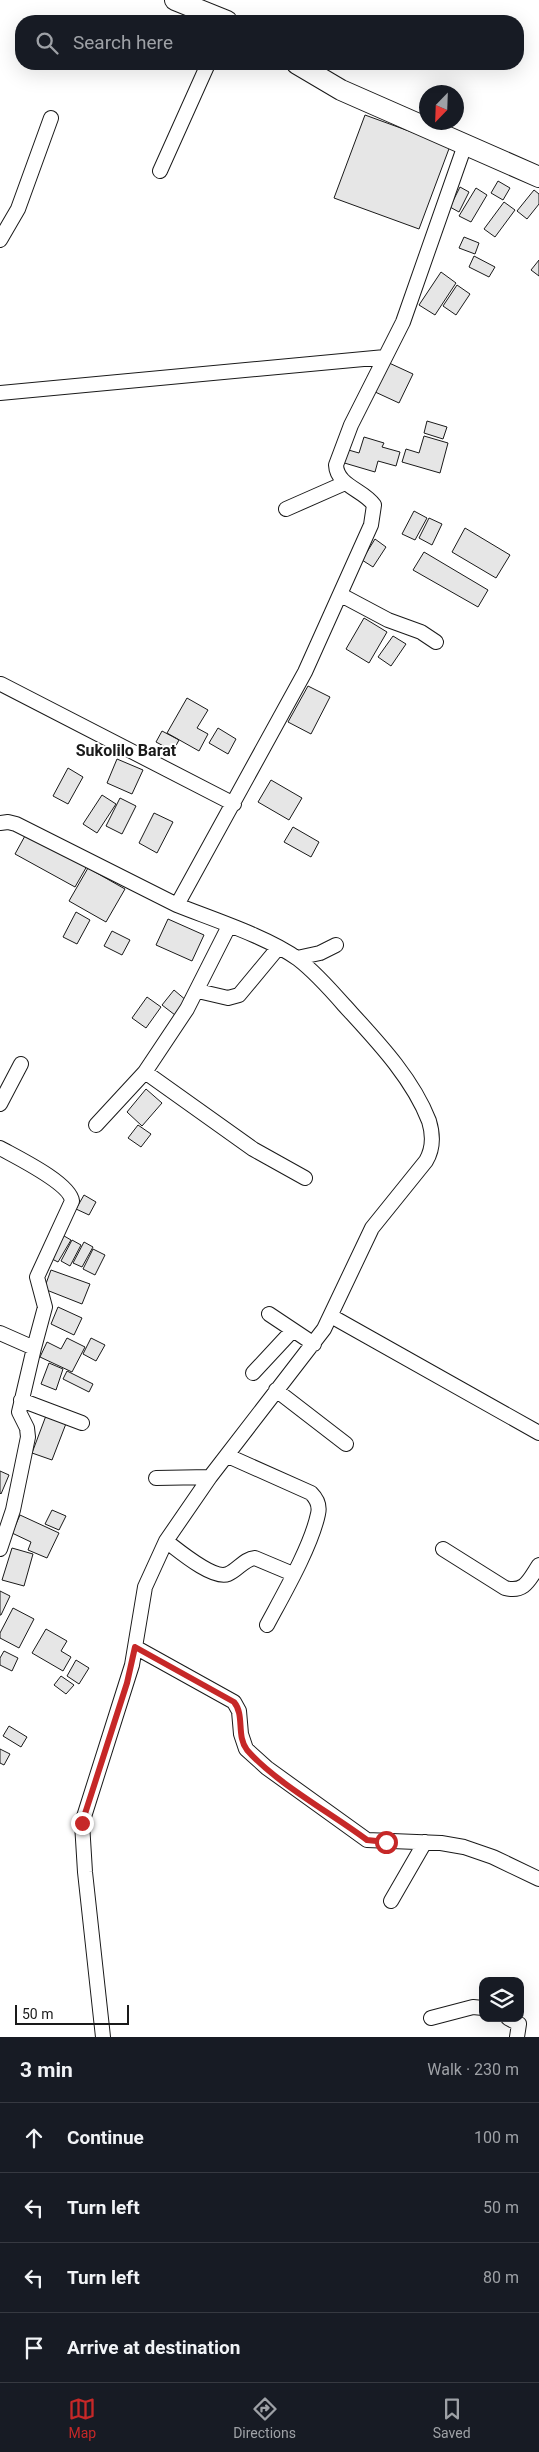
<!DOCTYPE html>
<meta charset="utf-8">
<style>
:root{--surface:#171b24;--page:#20242c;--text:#f1f3f6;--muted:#9ea1a6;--line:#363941;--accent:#c62828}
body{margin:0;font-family:Roboto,sans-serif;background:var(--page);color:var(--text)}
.controls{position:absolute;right:15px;bottom:15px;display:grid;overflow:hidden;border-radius:10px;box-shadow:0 5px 20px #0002}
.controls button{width:45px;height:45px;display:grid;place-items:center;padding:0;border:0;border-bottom:1px solid var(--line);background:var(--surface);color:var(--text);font:25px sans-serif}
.compass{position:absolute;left:419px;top:85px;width:45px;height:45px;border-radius:50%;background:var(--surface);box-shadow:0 5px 20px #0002;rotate:203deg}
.scale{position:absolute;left:15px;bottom:12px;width:114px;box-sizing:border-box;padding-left:5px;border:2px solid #1a1a1a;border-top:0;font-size:14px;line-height:18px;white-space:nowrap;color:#1a1a1a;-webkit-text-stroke:4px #fff;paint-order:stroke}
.stop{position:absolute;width:15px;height:15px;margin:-11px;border:4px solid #c62828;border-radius:50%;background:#fff}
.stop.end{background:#c62828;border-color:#fff;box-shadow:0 1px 5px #0008}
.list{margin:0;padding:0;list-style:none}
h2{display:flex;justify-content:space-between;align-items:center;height:65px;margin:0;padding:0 20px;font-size:21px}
h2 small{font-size:16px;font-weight:400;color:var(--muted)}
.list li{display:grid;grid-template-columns:32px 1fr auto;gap:15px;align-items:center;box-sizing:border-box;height:70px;padding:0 20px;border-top:1px solid var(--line)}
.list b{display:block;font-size:19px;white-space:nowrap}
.list em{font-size:16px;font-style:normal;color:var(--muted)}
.icon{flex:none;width:28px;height:28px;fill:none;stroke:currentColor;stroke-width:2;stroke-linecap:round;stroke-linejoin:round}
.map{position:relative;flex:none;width:539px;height:2037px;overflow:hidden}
.search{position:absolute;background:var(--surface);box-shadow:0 5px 20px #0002;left:15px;right:15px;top:15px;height:55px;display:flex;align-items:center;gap:12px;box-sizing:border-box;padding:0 18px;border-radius:20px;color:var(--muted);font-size:19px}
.sheet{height:345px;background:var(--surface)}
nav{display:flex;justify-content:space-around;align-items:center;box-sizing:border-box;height:70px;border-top:1px solid var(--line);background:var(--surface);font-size:14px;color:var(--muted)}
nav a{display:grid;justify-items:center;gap:2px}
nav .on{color:var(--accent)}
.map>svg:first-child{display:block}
.building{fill:#e6e6e6;stroke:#1a1a1a}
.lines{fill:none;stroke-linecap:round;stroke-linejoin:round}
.street-casing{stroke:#1a1a1a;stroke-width:16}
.secondary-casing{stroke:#1a1a1a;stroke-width:22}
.street{stroke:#fff;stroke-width:14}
.secondary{stroke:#fff;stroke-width:20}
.route{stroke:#c62828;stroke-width:6}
.labels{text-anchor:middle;stroke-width:4;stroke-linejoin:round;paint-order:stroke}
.quarter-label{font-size:16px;font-weight:bold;fill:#1a1a1a;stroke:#fff}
</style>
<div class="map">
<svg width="539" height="2037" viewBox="0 0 539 2037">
<rect width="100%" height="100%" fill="#fff"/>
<path class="building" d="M 365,115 L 450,146 L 419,229 L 334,198 Z
M 498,181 L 510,188 L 503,200 L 491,193 Z
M 460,187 L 469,192 L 459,212 L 450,207 Z
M 476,188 L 487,195 L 471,222 L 459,216 Z
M 534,190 L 539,194 L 539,204 L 527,219 L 517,211 Z
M 504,202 L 515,210 L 495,237 L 484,229 Z
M 464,237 L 479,243 L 475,254 L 459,248 Z
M 474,256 L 495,267 L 489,277 L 469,267 Z
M 539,260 L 539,276 L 531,270 Z
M 441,272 L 456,283 L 435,315 L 419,305 Z
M 457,285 L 470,294 L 456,315 L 443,306 Z
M 387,362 L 413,374 L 399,403 L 373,391 Z
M 427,421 L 447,427 L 443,439 L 424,433 Z
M 424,436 L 448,443 L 440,473 L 402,462 L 406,449 L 419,453 Z
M 364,437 L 384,443 L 382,447 L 400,452 L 396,466 L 378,461 L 375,472 L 341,462 L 345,449 L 359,453 Z
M 414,511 L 427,518 L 415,540 L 402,534 Z
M 429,518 L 442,524 L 432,545 L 419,538 Z
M 465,528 L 510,555 L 496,578 L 452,552 Z
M 375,539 L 386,547 L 373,567 L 362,560 Z
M 424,552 L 488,590 L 478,607 L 413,570 Z
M 364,618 L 387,632 L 369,663 L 346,649 Z
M 393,636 L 406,644 L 391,666 L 378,657 Z
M 308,686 L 330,697 L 311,734 L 288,722 Z
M 187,698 L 208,710 L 197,728 L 208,734 L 199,751 L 167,733 Z
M 218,728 L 236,739 L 228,754 L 209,743 Z
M 162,731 L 179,740 L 173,751 L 156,742 Z
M 117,759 L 143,770 L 132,794 L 107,783 Z
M 68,768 L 83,777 L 68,804 L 53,796 Z
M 271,780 L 302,798 L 289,820 L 258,802 Z
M 102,795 L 116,804 L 97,833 L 83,824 Z
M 120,798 L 136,806 L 122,834 L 106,826 Z
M 154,813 L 173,822 L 157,853 L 139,843 Z
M 293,827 L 319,842 L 311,857 L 284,842 Z
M 26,834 L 87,866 L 75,887 L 15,854 Z
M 88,868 L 125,889 L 106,922 L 69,901 Z
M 76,912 L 90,920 L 77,944 L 63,937 Z
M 168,919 L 204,935 L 192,961 L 156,945 Z
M 112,931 L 130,940 L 122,955 L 104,946 Z
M 174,990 L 187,1001 L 175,1015 L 162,1005 Z
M 147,997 L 161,1007 L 146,1028 L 132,1018 Z
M 146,1089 L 162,1103 L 142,1126 L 127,1112 Z
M 138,1125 L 151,1134 L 141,1147 L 128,1138 Z
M 84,1195 L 96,1202 L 89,1215 L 76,1209 Z
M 59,1233 L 71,1240 L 58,1262 L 46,1256 Z
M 72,1240 L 81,1245 L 70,1266 L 61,1261 Z
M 84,1242 L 93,1247 L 82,1267 L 73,1263 Z
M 93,1249 L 105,1255 L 95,1275 L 83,1269 Z
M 51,1270 L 90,1284 L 82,1304 L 44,1289 Z
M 58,1307 L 82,1318 L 74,1335 L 51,1324 Z
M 67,1338 L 85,1347 L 72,1372 L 40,1357 L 47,1342 L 61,1349 Z
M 91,1338 L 105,1345 L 96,1361 L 83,1354 Z
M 49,1363 L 63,1369 L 56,1390 L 41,1384 Z
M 67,1371 L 93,1384 L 89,1392 L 63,1379 Z
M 47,1413 L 67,1421 L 52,1460 L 32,1453 Z
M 0,1471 L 9,1475 L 1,1494 L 0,1493 Z
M 52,1510 L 66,1516 L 59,1530 L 45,1524 Z
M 20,1515 L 59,1533 L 47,1558 L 28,1550 L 31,1542 L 12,1533 Z
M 12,1548 L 33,1554 L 24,1586 L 2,1580 Z
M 0,1591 L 10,1596 L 1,1615 L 0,1615 Z
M 13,1608 L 34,1619 L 19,1648 L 0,1638 L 0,1633 Z
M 46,1629 L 67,1641 L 61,1651 L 71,1657 L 63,1671 L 32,1653 Z
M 4,1651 L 18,1658 L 12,1671 L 0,1665 L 0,1658 Z
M 76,1660 L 89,1668 L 79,1684 L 67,1676 Z
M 61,1676 L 74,1685 L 66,1694 L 54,1685 Z
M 9,1726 L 27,1737 L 21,1747 L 3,1736 Z
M 0,1749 L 10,1754 L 4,1765 L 0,1763 Z"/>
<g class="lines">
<defs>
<path id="street" d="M 160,171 L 208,64
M 0,240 L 18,209 L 51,118
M 0,393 L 385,357
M 286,509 L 345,483
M 341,595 L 388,620 L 421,632 L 436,642
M 1,684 L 234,804
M 0,823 L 8,822 L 16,824 L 177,905
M 297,958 L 320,953 L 336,945
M 198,991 L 228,998 L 239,995 L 278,948
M 145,1072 L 253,1149 L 305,1178
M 0,1104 L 21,1064
M 96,1125 L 145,1072 L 187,1009 L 229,926
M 0,1148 C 16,1157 70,1183 72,1201 L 37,1277 L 45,1307 L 34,1348 L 0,1333
M 269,1314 L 314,1344
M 331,1316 L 539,1433
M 253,1373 L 293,1330
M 276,1390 L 346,1444
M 21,1400 L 82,1423
M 228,1456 L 311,1493 C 317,1499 320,1506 318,1514 C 311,1547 283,1595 267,1625
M 156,1478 L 210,1477
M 166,1541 C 178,1550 213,1580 228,1574 C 238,1570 244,1559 255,1558 L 293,1574
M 0,1549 L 13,1510 L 28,1437 L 27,1428 L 19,1412 L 34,1348
M 443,1549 L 505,1588 C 525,1593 529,1580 539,1565
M 135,1647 L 234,1702 L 239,1711 L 241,1734 L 246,1749 L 267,1768 L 367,1840 L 441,1843 L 464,1847 L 493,1857 L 539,1879
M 391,1901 L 425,1842
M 431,2018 L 473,2007 L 483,2008
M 508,2018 L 519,2024 L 517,2037
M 103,2037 L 85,1872 L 82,1823 L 132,1665 L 145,1587 L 166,1541 L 210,1477 L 324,1329 L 372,1228 L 426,1161 C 433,1149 433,1134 429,1121 C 412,1077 375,1039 344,1005 C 330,989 315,972 298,959 C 268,937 212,919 177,905 L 305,672 L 371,525 L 374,505 C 364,490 337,486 336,465 L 351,425 L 403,322 L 465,145"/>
<path id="secondary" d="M 175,0 L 227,21
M 297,64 L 341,90 L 539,177"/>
</defs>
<use href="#street" class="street-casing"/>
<use href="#secondary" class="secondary-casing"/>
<use href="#street" class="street"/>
<use href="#secondary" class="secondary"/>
</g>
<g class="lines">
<path class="route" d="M 82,1823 L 127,1683 L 135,1647 L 234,1702 C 245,1715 236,1736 247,1750 C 276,1783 331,1813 367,1840 L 386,1842"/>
</g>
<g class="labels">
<g class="quarter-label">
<text x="126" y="756">Sukolilo Barat</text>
</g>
</g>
</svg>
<div class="controls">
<button><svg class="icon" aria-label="layers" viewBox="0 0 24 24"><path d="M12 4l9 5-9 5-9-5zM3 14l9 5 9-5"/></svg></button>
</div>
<svg class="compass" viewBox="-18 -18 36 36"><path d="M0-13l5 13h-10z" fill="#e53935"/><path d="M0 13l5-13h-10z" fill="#9ea1a6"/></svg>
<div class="scale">50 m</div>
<div class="stop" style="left:386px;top:1842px"></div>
<div class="stop end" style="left:82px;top:1823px"></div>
<div class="search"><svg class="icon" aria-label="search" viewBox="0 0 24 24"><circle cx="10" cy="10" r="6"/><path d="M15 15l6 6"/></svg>Search here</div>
</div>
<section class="sheet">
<h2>3 min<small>Walk · 230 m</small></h2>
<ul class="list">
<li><svg class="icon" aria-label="ahead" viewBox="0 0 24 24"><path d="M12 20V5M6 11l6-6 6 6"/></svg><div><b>Continue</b></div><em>100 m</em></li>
<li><svg class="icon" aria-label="left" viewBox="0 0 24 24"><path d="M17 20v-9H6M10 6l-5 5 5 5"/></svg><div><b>Turn left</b></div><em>50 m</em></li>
<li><svg class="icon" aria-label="left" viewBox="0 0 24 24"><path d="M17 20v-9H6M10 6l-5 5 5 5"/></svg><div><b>Turn left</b></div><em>80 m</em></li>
<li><svg class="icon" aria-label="arrive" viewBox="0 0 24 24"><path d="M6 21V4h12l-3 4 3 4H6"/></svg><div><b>Arrive at destination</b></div></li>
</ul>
</section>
<nav>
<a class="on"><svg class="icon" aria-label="map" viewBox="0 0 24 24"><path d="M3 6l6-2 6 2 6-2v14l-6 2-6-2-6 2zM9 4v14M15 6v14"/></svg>Map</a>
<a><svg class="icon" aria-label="directions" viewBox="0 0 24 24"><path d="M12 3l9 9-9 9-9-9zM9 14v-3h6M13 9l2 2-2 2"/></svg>Directions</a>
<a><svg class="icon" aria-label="saved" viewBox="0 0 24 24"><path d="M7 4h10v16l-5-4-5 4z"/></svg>Saved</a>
</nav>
